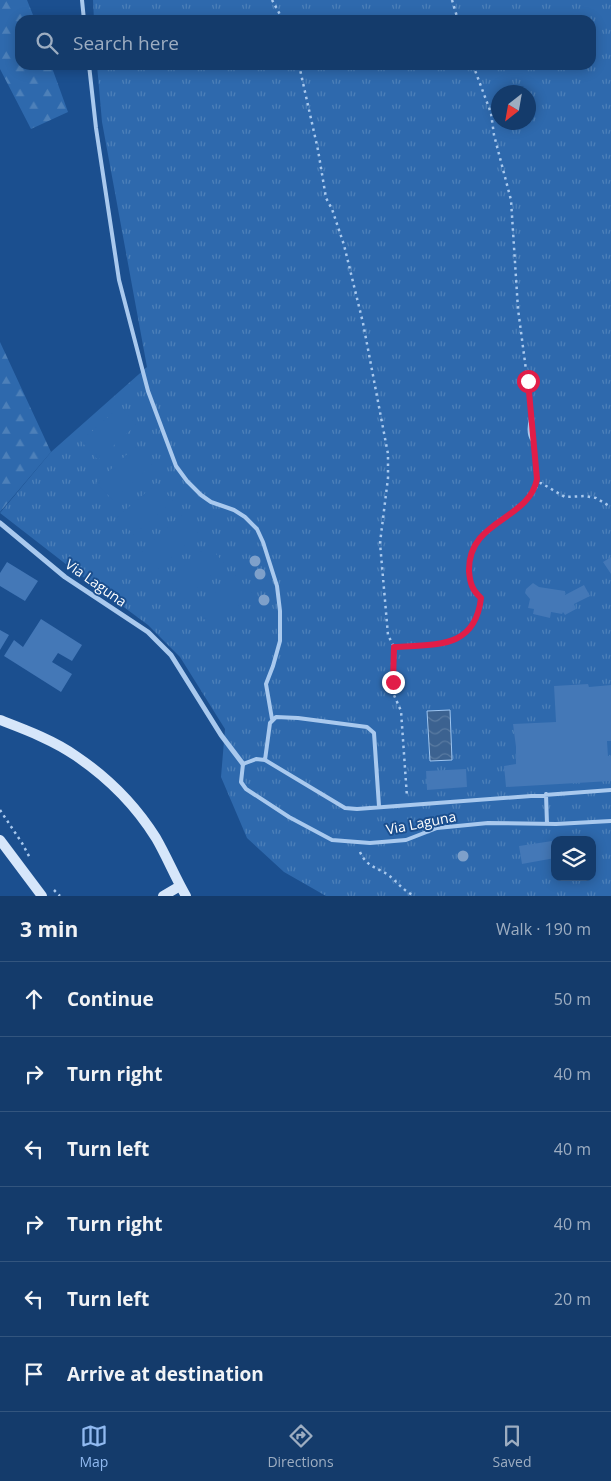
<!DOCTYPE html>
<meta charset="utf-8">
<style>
:root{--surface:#143b6b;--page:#1d4271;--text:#f1f3f6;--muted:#9dadc1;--line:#33557e;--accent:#90b9f0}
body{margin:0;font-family:"Open Sans",sans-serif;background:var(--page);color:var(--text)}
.controls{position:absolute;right:15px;bottom:15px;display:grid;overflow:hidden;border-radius:10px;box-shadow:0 2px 12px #0003}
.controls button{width:45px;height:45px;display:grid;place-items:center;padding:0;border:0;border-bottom:1px solid var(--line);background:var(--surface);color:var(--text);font:25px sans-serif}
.compass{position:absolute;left:491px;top:85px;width:45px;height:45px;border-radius:50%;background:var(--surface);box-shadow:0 2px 12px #0003;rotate:211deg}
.stop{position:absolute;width:15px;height:15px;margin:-11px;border:4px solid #e11d48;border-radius:50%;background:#fff}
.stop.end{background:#e11d48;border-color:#fff;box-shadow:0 1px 5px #0008}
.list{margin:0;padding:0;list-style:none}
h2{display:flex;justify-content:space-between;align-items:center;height:65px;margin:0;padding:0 20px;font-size:21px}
h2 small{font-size:16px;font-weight:400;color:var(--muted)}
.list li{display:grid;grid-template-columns:32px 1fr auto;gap:15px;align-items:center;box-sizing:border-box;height:75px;padding:0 20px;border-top:1px solid var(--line)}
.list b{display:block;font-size:19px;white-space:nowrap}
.list em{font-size:16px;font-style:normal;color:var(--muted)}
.icon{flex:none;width:28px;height:28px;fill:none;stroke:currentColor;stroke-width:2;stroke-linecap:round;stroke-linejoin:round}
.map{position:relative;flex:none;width:611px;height:896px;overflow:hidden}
.search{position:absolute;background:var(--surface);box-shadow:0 2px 12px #0003;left:15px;right:15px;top:15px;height:55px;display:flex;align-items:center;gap:12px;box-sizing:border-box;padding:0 18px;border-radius:15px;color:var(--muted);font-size:19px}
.sheet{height:515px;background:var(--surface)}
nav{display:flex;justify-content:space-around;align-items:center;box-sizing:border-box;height:70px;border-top:1px solid var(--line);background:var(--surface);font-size:14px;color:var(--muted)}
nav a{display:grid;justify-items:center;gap:2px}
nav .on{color:var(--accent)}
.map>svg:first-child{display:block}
.grass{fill:url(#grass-tufts);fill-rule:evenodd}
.forest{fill:url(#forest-firs)}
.pitch{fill:#2e69ad}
.water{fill:url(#water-waves);stroke:#9cc4f0}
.building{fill:#4478b7}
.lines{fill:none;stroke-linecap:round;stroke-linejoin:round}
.path{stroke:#a9c9ee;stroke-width:2.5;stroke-dasharray:2.5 4;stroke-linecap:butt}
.lane{stroke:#a9c9ee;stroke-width:4}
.street{stroke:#a9c9ee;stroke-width:5}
.secondary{stroke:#d6e6fa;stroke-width:10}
.tree{fill:#7ea0ca}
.route{stroke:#e11d48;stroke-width:6}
.labels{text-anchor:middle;stroke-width:4;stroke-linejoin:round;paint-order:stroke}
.street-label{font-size:14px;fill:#fff;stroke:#1b4f8f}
</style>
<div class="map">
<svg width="611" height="896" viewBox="0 0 611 896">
<defs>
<pattern id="grass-tufts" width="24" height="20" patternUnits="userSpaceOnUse" patternTransform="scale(1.25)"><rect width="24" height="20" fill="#2e69ad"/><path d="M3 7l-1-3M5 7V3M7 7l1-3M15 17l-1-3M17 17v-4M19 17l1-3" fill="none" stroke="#4d80b9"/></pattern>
<pattern id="forest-firs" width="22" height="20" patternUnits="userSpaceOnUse" patternTransform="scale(1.25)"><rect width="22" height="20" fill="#2e69ad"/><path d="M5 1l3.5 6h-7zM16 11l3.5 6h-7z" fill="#4d80b9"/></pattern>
<pattern id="water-waves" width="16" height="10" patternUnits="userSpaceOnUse" patternTransform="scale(1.25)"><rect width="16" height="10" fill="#3c6290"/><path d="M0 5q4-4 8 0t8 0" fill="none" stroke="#597aa1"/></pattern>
</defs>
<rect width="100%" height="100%" fill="#1b4f8f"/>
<path class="grass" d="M 93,0 L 611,0 L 611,896 L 326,896 L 284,872 L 247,838 L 221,777 L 225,729 L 180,657 L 148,625 L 67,565 L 0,513 L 51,452 L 147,367 L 102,122 L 97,65 L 591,65 L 591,20 L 94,20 ZM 498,92 L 528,92 L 528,122 L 498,122 ZM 555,840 L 592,840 L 592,877 L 555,877 Z"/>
<path class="forest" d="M 0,0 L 27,0 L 35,20 L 20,20 L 20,65 L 51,65 L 68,112 L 31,129 L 0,69 Z
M 0,342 L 51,452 L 0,512 Z"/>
<path class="pitch" d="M 121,406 L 136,425 L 98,460 L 81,441 Z
M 135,447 L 152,465 L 113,500 L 96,483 Z
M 157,483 L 173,501 L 134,535 L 117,517 Z
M 181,515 L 198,533 L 159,569 L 142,551 Z
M 208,545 L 224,563 L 185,599 L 169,579 Z
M 235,575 L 252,593 L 213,629 L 196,610 Z"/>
<path class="water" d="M 450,710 L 452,760 L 430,761 L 427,711 Z"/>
<path class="building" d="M 611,557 L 611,574 L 603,562 Z
M 7,562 L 38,581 L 25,601 L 0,586 L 0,573 Z
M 533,583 L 539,587 L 565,591 L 565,595 L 584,585 L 590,596 L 574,604 L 576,609 L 565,615 L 563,612 L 562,614 L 551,612 L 550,618 L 533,614 L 534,609 L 528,608 L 530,599 L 525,593 L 526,589 Z
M 41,619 L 82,645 L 72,661 L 58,653 L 52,662 L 72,674 L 61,692 L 4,656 L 14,640 L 23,647 Z
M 0,630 L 9,635 L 0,650 Z
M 588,684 L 589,687 L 611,685 L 611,741 L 607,741 L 608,756 L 611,756 L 611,781 L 506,787 L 504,766 L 516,764 L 516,747 L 513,724 L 556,722 L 554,686 Z
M 466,769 L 467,787 L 427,790 L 426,771 Z
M 552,841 L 555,858 L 522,864 L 519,846 Z"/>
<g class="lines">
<path class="path" d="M 272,0 L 283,20
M 452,0 L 458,20
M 299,65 L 318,150 L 326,198 L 332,209 L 344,245 L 363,323 L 388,454 L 388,478 L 380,543 L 388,635 L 394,647 L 392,661 L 394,695 L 401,711 L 407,797
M 473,65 L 491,113 L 494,135 L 511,200 L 518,309 L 531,408
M 534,448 L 537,479 L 535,489
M 394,647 C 434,644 476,650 481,598 C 472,590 470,582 469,570 C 469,532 501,526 523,504 C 530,498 534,488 541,483 L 565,497 L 585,496 L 596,498 L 611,507
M 0,810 L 22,843 L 30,858
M 360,852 C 368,870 381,867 393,879 C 400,885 405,892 415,896
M 54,890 L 60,896"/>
<path class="lane" d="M 82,0 L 84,20
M 89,65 L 96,128 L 119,280 L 148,391 L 176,466 L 187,481 L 201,495 L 211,502 L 234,510 L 245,517 L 257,529 L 263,542 L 277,586 L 280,611 L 280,641 L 273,666 L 266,684 L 272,719
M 532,416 C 529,425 528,434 533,441
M 265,760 L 270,723 L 276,717 L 298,718 L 367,727 L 374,733 L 379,806
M 611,790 L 357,809 L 345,808 L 265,760 L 256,759 L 243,764 L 241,782 L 246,789 L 289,817 L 332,840 L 370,843 L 406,840 L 437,828 L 488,823 L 556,824 L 611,821
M 546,794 L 547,824"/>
<path class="street" d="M 0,523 L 65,577 L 148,632 L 171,655 L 221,735 L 243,764"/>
<path class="secondary" d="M 0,720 C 26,730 53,740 76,756 C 107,777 136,806 156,838 C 167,857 175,877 186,896
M 0,840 L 42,896
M 163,896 L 180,886"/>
</g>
<g class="tree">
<circle cx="255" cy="561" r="5.5"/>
<circle cx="260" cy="574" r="5.5"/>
<circle cx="264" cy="600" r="5.5"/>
<circle cx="463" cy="856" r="5.5"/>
</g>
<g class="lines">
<path class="route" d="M 393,682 L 394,647 C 435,644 475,650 481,598 C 472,590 470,583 469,571 C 468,519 529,521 537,479 L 528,381"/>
</g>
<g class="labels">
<g class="street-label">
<text transform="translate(96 583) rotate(35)" y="5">Via Laguna</text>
<text transform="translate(421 823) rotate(-11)" y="5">Via Laguna</text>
</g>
</g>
</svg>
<div class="controls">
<button><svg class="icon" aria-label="layers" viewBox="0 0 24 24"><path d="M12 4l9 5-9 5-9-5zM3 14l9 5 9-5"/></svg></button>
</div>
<svg class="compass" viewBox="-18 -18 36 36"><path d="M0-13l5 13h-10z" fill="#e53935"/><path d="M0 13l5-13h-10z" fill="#9dadc1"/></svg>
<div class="stop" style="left:528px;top:381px"></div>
<div class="stop end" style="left:393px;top:682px"></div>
<div class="search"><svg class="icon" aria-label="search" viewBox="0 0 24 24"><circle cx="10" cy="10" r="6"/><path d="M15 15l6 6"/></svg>Search here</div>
</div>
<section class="sheet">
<h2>3 min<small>Walk · 190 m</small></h2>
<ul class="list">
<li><svg class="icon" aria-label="ahead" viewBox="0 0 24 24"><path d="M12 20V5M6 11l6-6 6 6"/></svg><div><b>Continue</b></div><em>50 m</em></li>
<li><svg class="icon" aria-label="right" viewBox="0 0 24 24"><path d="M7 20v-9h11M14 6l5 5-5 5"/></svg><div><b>Turn right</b></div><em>40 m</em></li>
<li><svg class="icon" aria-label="left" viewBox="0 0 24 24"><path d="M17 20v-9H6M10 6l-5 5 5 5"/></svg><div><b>Turn left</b></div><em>40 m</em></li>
<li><svg class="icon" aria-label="right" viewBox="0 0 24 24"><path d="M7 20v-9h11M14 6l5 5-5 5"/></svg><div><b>Turn right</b></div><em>40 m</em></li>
<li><svg class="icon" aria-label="left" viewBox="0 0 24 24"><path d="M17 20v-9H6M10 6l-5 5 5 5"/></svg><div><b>Turn left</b></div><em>20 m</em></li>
<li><svg class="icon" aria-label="arrive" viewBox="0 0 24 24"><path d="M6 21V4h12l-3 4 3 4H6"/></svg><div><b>Arrive at destination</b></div></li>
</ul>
</section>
<nav>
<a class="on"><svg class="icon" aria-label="map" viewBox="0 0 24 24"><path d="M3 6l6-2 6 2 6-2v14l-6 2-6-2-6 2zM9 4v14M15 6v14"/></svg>Map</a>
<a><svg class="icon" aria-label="directions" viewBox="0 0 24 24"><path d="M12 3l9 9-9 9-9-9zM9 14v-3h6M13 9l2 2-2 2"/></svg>Directions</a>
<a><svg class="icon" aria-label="saved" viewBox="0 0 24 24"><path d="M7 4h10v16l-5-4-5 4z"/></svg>Saved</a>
</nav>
